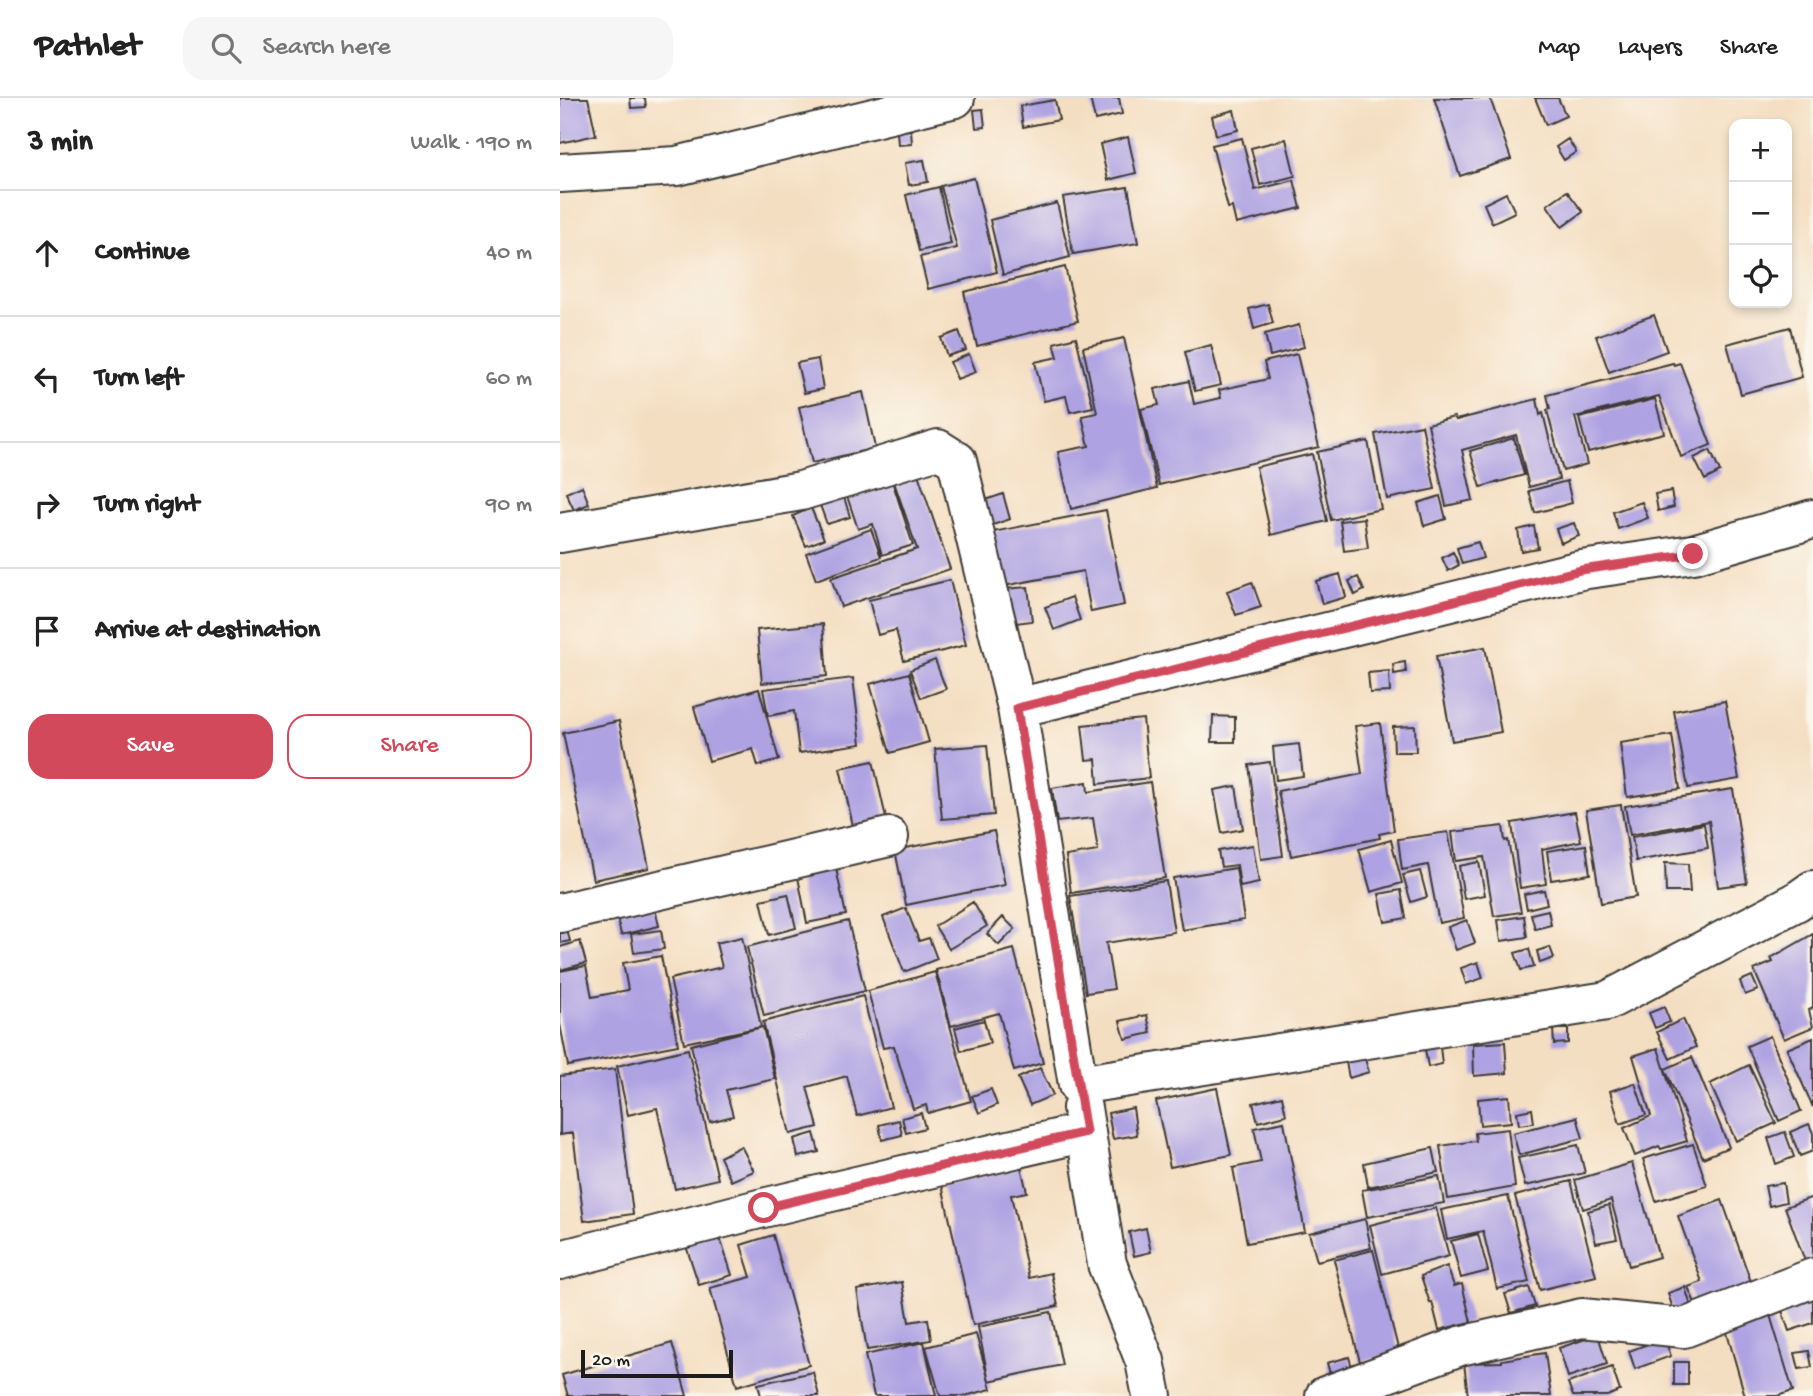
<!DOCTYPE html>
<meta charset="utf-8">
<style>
:root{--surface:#fff;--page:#f6f6f6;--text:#222;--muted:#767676;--line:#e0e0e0;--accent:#d1495b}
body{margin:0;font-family:"Gochi Hand",sans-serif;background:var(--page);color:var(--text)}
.controls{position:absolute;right:21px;top:21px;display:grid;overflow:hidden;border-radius:14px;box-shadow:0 4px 10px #0003}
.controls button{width:63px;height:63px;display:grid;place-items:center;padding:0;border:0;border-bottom:2px solid var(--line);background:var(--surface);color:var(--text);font:35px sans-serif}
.scale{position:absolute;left:21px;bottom:18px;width:152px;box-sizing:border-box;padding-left:7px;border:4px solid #1c1c1c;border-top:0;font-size:19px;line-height:24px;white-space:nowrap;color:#1c1c1c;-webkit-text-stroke:5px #fbf7ec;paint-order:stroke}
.stop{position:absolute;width:21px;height:21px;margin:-16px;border:5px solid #d1495b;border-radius:50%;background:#fff}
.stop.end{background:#d1495b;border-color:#fff;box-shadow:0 2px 7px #0008}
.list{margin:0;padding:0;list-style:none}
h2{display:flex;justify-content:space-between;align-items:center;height:91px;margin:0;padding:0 28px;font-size:30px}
h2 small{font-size:23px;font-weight:400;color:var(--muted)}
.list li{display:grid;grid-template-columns:46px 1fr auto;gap:21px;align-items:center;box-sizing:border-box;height:126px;padding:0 28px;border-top:2px solid var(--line)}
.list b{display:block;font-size:26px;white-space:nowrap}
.list em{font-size:23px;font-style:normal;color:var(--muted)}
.actions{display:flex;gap:14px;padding:21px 28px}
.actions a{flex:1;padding:16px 0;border:2px solid var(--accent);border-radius:21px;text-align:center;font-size:24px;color:var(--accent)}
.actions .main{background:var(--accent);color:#fff}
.icon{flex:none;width:38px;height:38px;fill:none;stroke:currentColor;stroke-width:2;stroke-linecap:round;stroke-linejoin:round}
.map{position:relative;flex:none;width:1253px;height:1298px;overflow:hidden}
header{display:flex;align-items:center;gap:42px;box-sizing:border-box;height:98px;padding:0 35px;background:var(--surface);border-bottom:2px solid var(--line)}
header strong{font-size:33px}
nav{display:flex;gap:38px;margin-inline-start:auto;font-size:24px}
.search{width:490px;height:63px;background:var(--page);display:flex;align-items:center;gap:18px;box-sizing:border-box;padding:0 24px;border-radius:21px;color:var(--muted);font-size:26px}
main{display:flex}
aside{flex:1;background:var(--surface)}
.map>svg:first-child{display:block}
.building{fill:#aea2e2}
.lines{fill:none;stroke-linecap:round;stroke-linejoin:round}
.minor-casing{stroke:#3c3935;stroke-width:42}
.minor{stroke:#fff;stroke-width:38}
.route{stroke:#d1495b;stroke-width:9}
</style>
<header>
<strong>Pathlet</strong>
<div class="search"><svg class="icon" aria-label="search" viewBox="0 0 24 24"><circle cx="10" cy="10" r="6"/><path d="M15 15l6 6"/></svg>Search here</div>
<nav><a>Map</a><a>Layers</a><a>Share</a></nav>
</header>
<main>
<aside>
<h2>3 min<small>Walk · 190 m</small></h2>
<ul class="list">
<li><svg class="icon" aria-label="ahead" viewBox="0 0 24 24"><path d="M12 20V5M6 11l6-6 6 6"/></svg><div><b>Continue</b></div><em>40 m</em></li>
<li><svg class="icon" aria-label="left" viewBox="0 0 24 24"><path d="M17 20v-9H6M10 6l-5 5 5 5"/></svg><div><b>Turn left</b></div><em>60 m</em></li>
<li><svg class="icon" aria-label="right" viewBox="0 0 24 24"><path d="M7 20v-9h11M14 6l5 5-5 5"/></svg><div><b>Turn right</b></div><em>90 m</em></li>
<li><svg class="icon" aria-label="arrive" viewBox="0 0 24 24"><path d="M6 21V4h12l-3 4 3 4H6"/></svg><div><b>Arrive at destination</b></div></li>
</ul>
<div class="actions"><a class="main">Save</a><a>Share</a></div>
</aside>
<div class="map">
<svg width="1253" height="1298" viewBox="0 0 1253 1298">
<rect width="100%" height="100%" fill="#fbf7ec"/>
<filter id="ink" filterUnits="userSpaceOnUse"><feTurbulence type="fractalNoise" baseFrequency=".0143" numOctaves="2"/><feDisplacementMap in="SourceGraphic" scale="14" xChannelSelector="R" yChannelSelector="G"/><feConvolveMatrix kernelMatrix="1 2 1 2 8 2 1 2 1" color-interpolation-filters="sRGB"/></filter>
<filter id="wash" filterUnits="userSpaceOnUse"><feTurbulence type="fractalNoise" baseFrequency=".00686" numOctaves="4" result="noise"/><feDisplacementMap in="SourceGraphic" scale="28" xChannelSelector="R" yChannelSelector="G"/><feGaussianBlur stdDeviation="1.57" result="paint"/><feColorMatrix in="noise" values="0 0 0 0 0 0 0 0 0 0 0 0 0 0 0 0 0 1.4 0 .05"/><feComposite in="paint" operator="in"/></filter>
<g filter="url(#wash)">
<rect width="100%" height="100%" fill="#f4dec1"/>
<g id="blocks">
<path class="building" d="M 0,0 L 28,0 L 36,37 L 0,45 Z
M 70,0 L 85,0 L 86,9 L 71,10 Z
M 530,0 L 559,0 L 562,16 L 535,22 Z
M 874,0 L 930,0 L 951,61 L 900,78 Z
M 975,0 L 998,0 L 1006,18 L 986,27 Z
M 495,2 L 499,22 L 463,29 L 460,8 Z
M 423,11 L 425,29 L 416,30 L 414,12 Z
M 674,12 L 678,32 L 656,37 L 652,18 Z
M 351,32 L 352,46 L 338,47 L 337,33 Z
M 568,39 L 576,75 L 548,82 L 540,46 Z
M 682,40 L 695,92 L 734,82 L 741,110 L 676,126 L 672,109 L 668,110 L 652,47 Z
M 726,41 L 735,78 L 700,87 L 691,50 Z
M 1008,41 L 1016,54 L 1004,62 L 996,49 Z
M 364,62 L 368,84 L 349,87 L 345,65 Z
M 414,80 L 437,174 L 368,191 L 360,159 L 397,150 L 381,88 Z
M 379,89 L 391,146 L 359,153 L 346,97 Z
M 568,89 L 578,145 L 513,156 L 503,99 Z
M 1007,93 L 1023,114 L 1002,129 L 987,107 Z
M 946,95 L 955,114 L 932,125 L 924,106 Z
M 497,105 L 510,159 L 443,177 L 430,122 Z
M 505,169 L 518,223 L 417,248 L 404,194 Z
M 708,206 L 713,225 L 694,231 L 689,211 Z
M 1094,217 L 1107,253 L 1049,274 L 1036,238 Z
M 739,227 L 744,249 L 710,258 L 705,236 Z
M 1230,229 L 1242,279 L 1181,296 L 1167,246 Z
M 399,233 L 406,252 L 387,258 L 381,240 Z
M 516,239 L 533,309 L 510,314 L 506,298 L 484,303 L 475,264 L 498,259 L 494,245 Z
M 564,240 L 597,390 L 511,411 L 498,354 L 529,348 L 522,318 L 537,315 L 523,249 Z
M 651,247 L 661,287 L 635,293 L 625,254 Z
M 409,256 L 416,274 L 397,281 L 390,264 Z
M 737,256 L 759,349 L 599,387 L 581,311 L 599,307 L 595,291 L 629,283 L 634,306 L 661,300 L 659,292 L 708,281 L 704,264 Z
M 258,261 L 263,291 L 244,295 L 237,265 Z
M 1113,265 L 1114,267 L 1120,265 L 1151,347 L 1121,359 L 1099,298 L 1015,319 L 1027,366 L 1003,373 L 987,312 L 990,311 L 987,297 Z
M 303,294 L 315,350 L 252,365 L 239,309 Z
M 977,301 L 980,317 L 983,315 L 999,381 L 969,389 L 956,337 L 902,352 L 913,402 L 886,408 L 868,326 L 894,319 L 896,322 Z
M 1095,301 L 1104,335 L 1028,354 L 1019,320 Z
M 862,327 L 875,391 L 827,401 L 815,336 Z
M 954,340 L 964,377 L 921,389 L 910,353 Z
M 808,343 L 821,411 L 771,422 L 757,354 Z
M 1150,352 L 1160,374 L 1145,382 L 1134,360 Z
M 752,356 L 767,423 L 711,437 L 696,369 Z
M 358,376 L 390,471 L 281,509 L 271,480 L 357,451 L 334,384 Z
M 332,383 L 353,447 L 322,457 L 313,426 L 298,431 L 287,398 Z
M 1007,383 L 1012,405 L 975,415 L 969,393 Z
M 22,388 L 29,406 L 14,412 L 6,395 Z
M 1111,393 L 1114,409 L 1098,413 L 1095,396 Z
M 443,396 L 450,421 L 430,428 L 423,403 Z
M 880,398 L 886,421 L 864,428 L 858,405 Z
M 284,399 L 290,419 L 267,426 L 260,407 Z
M 1082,404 L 1088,420 L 1058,431 L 1053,414 Z
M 251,410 L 264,441 L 246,448 L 233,418 Z
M 546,412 L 564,507 L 531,514 L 523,473 L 438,489 L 428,435 Z
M 804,420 L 808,450 L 784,453 L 780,423 Z
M 1014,425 L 1019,438 L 1001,445 L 996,431 Z
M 974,428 L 978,450 L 961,453 L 958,432 Z
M 311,431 L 321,459 L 256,482 L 246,455 Z
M 918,444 L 923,460 L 902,466 L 897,450 Z
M 893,454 L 899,467 L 888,473 L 882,460 Z
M 780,476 L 786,499 L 762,506 L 756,483 Z
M 798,479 L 804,492 L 795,497 L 789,483 Z
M 390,482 L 406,547 L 344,563 L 336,532 L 318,537 L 309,502 Z
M 692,484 L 701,509 L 676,517 L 667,493 Z
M 468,489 L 472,523 L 448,526 L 444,491 Z
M 512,499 L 520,522 L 494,532 L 485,509 Z
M 263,526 L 267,578 L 202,585 L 197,532 Z
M 925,549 L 941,634 L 892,643 L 876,558 Z
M 375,562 L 386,591 L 361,600 L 350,572 Z
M 845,564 L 846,574 L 834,576 L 833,566 Z
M 829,573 L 830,594 L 810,595 L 808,575 Z
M 349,575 L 369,644 L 330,655 L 310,586 Z
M 293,580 L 301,646 L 239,655 L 234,613 L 208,618 L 203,591 Z
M 199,591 L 219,662 L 198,668 L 193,651 L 149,663 L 134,609 Z
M 1165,603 L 1179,681 L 1128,690 L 1114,613 Z
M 653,618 L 675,619 L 675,644 L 652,644 Z
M 583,621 L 589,680 L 538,686 L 536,661 L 526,662 L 522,627 Z
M 59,623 L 89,770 L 33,782 L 3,635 Z
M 820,625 L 834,733 L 819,736 L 820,740 L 731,758 L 718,693 L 802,676 L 795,628 Z
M 855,628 L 856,654 L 834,654 L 833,629 Z
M 1112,637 L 1120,691 L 1067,699 L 1060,645 Z
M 739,646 L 743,678 L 716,682 L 713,649 Z
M 427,647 L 434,717 L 382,721 L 375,651 Z
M 313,663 L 326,720 L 293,728 L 280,670 Z
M 710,664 L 723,758 L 701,761 L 689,667 Z
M 527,684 L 528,694 L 590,684 L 605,780 L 511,795 L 506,758 L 538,753 L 533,720 L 497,724 L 492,690 Z
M 676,688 L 683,731 L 662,735 L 654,692 Z
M 1173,691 L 1187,785 L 1158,789 L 1149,723 L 1070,737 L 1065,708 Z
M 1061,707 L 1076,799 L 1041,805 L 1026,712 Z
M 1015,714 L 1021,743 L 982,751 L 986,786 L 960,790 L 952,725 Z
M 1144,726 L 1148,750 L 1076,763 L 1072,739 Z
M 943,728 L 945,743 L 948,742 L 961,814 L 934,818 L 924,759 L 896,763 L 892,734 Z
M 434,733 L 445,787 L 346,807 L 335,752 Z
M 888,734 L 904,820 L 879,825 L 868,767 L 842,772 L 838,741 Z
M 831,742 L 842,785 L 811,794 L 799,751 Z
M 693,747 L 699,785 L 680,789 L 677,767 L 661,769 L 658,753 Z
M 1026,747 L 1030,776 L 991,782 L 987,753 Z
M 919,764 L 925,797 L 904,801 L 899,768 Z
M 1105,765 L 1128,766 L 1130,794 L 1106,794 Z
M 275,766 L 286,817 L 247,825 L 237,774 Z
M 676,770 L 684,822 L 622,832 L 613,780 Z
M 860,773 L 867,799 L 851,804 L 843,777 Z
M 606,783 L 614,834 L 546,845 L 554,891 L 526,895 L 510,798 Z
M 841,792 L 846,820 L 825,824 L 819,796 Z
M 984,792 L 987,806 L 967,811 L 964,796 Z
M 228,796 L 236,830 L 209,837 L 201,802 Z
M 413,804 L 427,828 L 389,851 L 375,828 Z
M 94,806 L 99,828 L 61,837 L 56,814 Z
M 346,810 L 359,843 L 369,840 L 377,861 L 344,874 L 323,819 Z
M 988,812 L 991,827 L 975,831 L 971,816 Z
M 964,818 L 967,839 L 941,843 L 938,822 Z
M 443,819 L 455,831 L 439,847 L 427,836 Z
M 907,822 L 915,845 L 896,852 L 888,829 Z
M 288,823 L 305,893 L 204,918 L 187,849 Z
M 5,825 L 10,843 L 0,845 L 0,826 Z
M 101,832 L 104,851 L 74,855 L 71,836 Z
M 1253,836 L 1253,910 L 1249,912 L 1253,929 L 1224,941 L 1194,872 L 1213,864 L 1211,860 Z
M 182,839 L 201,929 L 124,945 L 110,881 L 162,869 L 156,845 Z
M 20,843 L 26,865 L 0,872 L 0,849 Z
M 990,849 L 994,860 L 980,865 L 977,853 Z
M 454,851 L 483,965 L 454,973 L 439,915 L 391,928 L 376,872 Z
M 969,851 L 974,869 L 961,872 L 955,855 Z
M 101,858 L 118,947 L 8,968 L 0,926 L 0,873 L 26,868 L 32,899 L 68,892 L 63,865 Z
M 918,864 L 923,880 L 906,886 L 901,870 Z
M 375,874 L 411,1003 L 368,1015 L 366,1007 L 353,1011 L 334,948 L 323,950 L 308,893 Z
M 1192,878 L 1198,892 L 1185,897 L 1180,883 Z
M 303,898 L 331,1009 L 297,1018 L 287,978 L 247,989 L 258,1029 L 230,1036 L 203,924 Z
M 1104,909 L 1110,924 L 1095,930 L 1089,915 Z
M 587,917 L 591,935 L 565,941 L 560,923 Z
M 1123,921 L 1136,949 L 1110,961 L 1097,934 Z
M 424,922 L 430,945 L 401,953 L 395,930 Z
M 203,929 L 215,981 L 166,992 L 173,1018 L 150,1024 L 131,947 Z
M 993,931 L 1008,931 L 1008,945 L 994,946 Z
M 1210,938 L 1241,1013 L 1219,1023 L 1187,948 Z
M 1253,940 L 1253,1009 L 1227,951 Z
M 945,944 L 947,975 L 914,978 L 913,946 Z
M 880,949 L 882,966 L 868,969 L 865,951 Z
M 1098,950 L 1127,1043 L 1101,1051 L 1099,1048 L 1075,1058 L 1064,1030 L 1091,1018 L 1073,958 Z
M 128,951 L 158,1081 L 115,1091 L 97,1010 L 68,1017 L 57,968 Z
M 804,958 L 809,974 L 789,980 L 786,964 Z
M 1132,959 L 1169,1049 L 1143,1060 L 1105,971 Z
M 1189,967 L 1216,1025 L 1176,1043 L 1150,986 Z
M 480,970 L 493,997 L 470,1007 L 458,980 Z
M 55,971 L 73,1116 L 24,1123 L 13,1035 L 0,1037 L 0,978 Z
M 1075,985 L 1086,1017 L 1060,1026 L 1050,993 Z
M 657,990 L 671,1057 L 610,1069 L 596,1003 Z
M 431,991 L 437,1007 L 419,1015 L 412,998 Z
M 722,998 L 726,1017 L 698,1024 L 693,1005 Z
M 949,998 L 951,1024 L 920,1027 L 918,1001 Z
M 573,1010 L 577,1037 L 553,1041 L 548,1015 Z
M 972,1011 L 974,1025 L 959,1027 L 957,1014 Z
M 361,1015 L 365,1030 L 346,1035 L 342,1020 Z
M 1017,1019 L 1023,1040 L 959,1057 L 953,1035 Z
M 339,1022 L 342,1037 L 322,1042 L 319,1027 Z
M 724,1024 L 745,1134 L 687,1145 L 673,1070 L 701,1064 L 694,1030 Z
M 1249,1026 L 1253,1035 L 1253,1053 L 1240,1058 L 1230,1034 Z
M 948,1031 L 955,1089 L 888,1101 L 880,1048 L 916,1043 L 915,1035 Z
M 1225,1034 L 1234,1059 L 1216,1066 L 1208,1040 Z
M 254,1035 L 259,1054 L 238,1059 L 234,1041 Z
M 1133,1046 L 1147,1088 L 1096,1103 L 1083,1061 Z
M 1018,1047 L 1025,1075 L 965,1088 L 958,1060 Z
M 181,1048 L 194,1073 L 171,1083 L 160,1059 Z
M 873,1050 L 878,1074 L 808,1089 L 804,1065 Z
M 1072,1065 L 1099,1159 L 1069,1168 L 1051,1102 L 1023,1111 L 1015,1082 Z
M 461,1069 L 467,1094 L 451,1097 L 469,1180 L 491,1175 L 498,1208 L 413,1227 L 382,1087 Z
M 879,1078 L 884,1105 L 807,1119 L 802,1092 Z
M 1011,1083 L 1036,1178 L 980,1192 L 955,1098 Z
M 1223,1085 L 1226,1104 L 1209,1108 L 1205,1088 Z
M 948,1098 L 969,1184 L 937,1191 L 923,1133 L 887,1141 L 881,1112 Z
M 1253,1099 L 1253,1160 L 1245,1163 L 1225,1109 Z
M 1162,1102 L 1196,1198 L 1141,1219 L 1128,1189 L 1142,1184 L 1118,1118 Z
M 1049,1107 L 1057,1141 L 1036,1145 L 1028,1113 Z
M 876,1110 L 889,1158 L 822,1176 L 810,1127 Z
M 805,1121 L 811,1150 L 757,1163 L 749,1135 Z
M 586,1130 L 591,1154 L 574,1158 L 569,1134 Z
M 157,1131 L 172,1177 L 139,1187 L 124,1142 Z
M 918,1136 L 928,1173 L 901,1180 L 891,1143 Z
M 213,1137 L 249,1267 L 177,1288 L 150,1190 L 191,1179 L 181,1147 Z
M 813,1152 L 839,1254 L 800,1264 L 774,1162 Z
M 887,1168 L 894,1188 L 902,1186 L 911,1224 L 879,1232 L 872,1204 L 870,1205 L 861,1178 Z
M 342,1184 L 349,1224 L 368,1221 L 371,1242 L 307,1252 L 297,1192 Z
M 969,1189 L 975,1208 L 951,1215 L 945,1196 Z
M 1125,1189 L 1135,1221 L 1118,1227 L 1108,1195 Z
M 1253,1190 L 1253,1225 L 1229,1233 L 1219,1204 Z
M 1207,1207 L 1233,1293 L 1217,1298 L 1185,1298 L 1163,1221 Z
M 491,1214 L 502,1267 L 429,1283 L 418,1229 Z
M 416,1236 L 431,1291 L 405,1298 L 380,1298 L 366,1249 Z
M 1038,1237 L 1047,1266 L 1008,1279 L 999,1250 Z
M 1104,1240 L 1111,1258 L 1075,1271 L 1069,1253 Z
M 364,1244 L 376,1298 L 314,1298 L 305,1257 Z
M 112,1245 L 127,1298 L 8,1298 L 2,1277 Z
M 1249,1253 L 1252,1269 L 1239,1271 L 1235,1255 Z
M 985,1255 L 991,1298 L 908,1298 L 904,1265 L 942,1264 L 942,1262 Z
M 789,1259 L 794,1276 L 772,1283 L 767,1265 Z
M 1114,1264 L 1128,1264 L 1128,1287 L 1114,1287 Z
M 1052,1269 L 1060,1293 L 1047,1298 L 1013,1298 L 1008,1285 Z
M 253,1274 L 259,1298 L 201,1298 L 198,1286 Z"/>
</g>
</g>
<g filter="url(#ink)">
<use href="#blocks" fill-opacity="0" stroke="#3c3935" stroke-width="2"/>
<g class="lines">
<defs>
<path id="minor" d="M 0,75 L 117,68 L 395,0
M 0,435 L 241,393 L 378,351 L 397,363 L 457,610 L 518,987 L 1047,903 L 1236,804 L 1253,792
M 457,610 L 1021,472 L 1133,456 L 1253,421
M 0,815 L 329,739
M 522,1010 L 547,1166 L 585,1263 L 592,1298
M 0,1162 L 203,1110 L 526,1034
M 765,1298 L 900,1248 L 1022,1220 L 1124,1230 L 1253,1180"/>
</defs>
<use href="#minor" class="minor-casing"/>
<use href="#minor" class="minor"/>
</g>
</g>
<g class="lines" filter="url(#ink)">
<path class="route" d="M 204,1110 L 526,1034 L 457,610 L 1021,472 L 1133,456"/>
</g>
</svg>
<div class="controls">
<button>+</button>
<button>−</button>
<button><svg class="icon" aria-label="locate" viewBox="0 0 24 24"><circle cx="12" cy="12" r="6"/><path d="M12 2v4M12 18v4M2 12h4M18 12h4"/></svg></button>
</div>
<div class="scale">20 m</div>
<div class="stop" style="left:204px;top:1110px"></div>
<div class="stop end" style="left:1133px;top:456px"></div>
</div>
</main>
